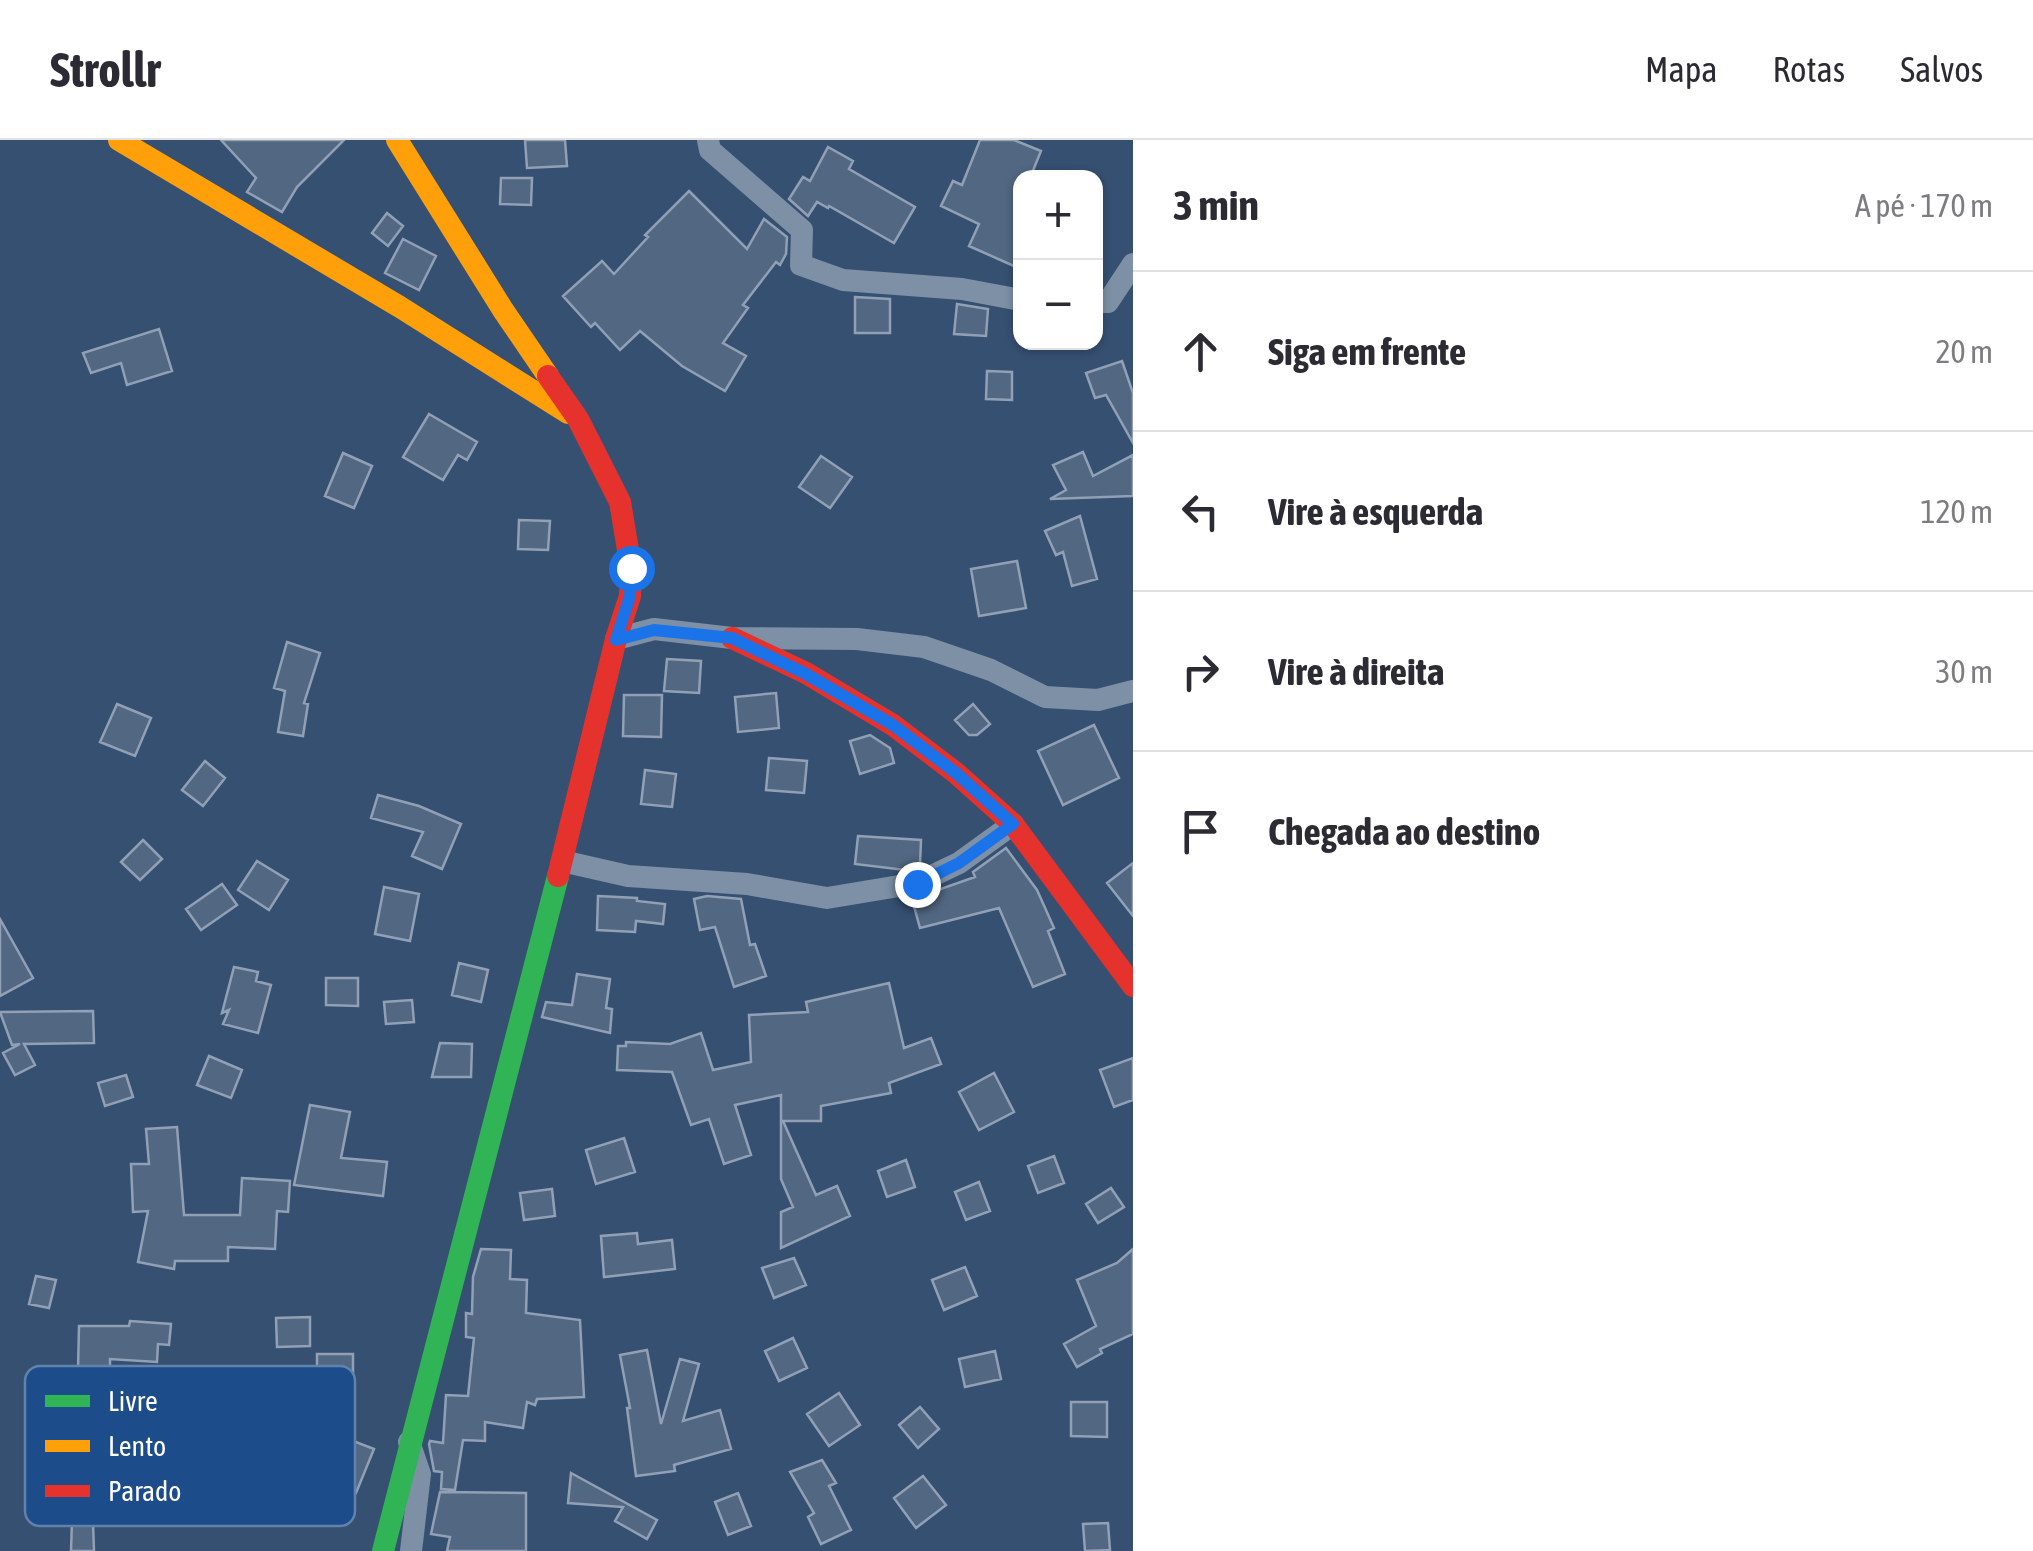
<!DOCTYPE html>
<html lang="pt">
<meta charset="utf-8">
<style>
:root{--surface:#fff;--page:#f7f7f7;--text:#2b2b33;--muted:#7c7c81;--line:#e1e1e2}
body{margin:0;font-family:"Asap Condensed",sans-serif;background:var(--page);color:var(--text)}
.controls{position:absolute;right:30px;top:30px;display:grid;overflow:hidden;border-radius:20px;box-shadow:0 2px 8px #0004}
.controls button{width:90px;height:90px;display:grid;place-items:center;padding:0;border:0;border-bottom:2px solid var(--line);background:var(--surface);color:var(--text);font:50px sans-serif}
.stop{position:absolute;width:30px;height:30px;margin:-22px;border:8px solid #1a73e8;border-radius:50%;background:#fff}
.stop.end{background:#1a73e8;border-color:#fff;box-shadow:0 2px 10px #0008}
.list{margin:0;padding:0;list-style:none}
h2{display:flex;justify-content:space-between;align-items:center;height:130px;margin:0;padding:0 40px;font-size:42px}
h2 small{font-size:32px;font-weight:400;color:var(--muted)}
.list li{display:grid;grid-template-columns:65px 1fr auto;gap:30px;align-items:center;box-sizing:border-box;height:160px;padding:0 40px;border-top:2px solid var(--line)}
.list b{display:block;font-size:38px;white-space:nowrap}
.list em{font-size:32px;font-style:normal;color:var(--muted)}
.icon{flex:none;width:55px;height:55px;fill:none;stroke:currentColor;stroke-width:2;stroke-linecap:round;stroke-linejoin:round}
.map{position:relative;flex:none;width:1133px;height:1411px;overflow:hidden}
header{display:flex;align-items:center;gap:60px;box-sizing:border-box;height:140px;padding:0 50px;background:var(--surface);border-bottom:2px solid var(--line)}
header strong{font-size:48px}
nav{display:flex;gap:55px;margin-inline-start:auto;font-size:35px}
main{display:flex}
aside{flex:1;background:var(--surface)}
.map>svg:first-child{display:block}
.building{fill:#526782;stroke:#91a0b5;stroke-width:2.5}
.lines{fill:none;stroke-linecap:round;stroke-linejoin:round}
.street{stroke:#7d90a6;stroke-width:22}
.fast{stroke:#30b455;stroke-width:22}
.slow{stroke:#ff9f0a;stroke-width:22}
.jam{stroke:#e5322d;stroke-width:22}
.route{stroke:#1a73e8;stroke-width:12}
.key{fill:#1d4c8a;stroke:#6182ad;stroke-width:2.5}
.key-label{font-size:28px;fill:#fff}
</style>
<header>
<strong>Strollr</strong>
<nav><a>Mapa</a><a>Rotas</a><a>Salvos</a></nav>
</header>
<main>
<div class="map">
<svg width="1133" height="1411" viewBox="0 0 1133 1411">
<rect width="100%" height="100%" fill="#365072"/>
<path class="building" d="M 221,0 L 344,0 L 297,47 L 282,72 L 247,52 L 256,38 Z
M 525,0 L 565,0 L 567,26 L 527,28 Z
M 980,0 L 1014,0 L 1041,11 L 1030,38 L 1020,38 L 1020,114 L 1014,126 L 969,106 L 979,84 L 941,66 L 953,41 L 962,45 Z
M 828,7 L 853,21 L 849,29 L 915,67 L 894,103 L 829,66 L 828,68 L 817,62 L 808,76 L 789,59 L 803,37 L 810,41 Z
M 501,38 L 532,38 L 531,65 L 500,64 Z
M 689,51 L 747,109 L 764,79 L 787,97 L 786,114 L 780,125 L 776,122 L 743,165 L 748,168 L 723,203 L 746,216 L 725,251 L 682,226 L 640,191 L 620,210 L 595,183 L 591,187 L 563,156 L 602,121 L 614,134 L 648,97 L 645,95 Z
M 387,73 L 403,86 L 388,106 L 372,93 Z
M 403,99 L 436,116 L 419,150 L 385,133 Z
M 855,157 L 890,159 L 890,193 L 855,193 Z
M 957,164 L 988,169 L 986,196 L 954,194 Z
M 159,189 L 172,231 L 127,245 L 121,223 L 91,233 L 83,213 Z
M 1122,221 L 1133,253 L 1133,303 L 1106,255 L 1095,258 L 1086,233 Z
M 987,231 L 1012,232 L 1012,260 L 986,259 Z
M 429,274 L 477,302 L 467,320 L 458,315 L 443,340 L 403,317 Z
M 1083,312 L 1093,336 L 1133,315 L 1133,356 L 1050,359 L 1066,350 L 1053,325 Z
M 343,313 L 372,326 L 354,368 L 325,356 Z
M 821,316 L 852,337 L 830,368 L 799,347 Z
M 1080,376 L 1097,439 L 1072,446 L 1063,412 L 1056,415 L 1045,391 Z
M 519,380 L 550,381 L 548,410 L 518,409 Z
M 1017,421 L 1026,468 L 979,476 L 971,429 Z
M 287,502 L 320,513 L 304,563 L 308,564 L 303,596 L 278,592 L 285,551 L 274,548 Z
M 667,519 L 701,521 L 699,553 L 664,551 Z
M 776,553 L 779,588 L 738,592 L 735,557 Z
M 624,555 L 662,555 L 661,597 L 623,596 Z
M 117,564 L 151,578 L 135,616 L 100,602 Z
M 973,564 L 990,584 L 977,595 L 969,595 L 955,580 Z
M 1094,585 L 1119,638 L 1063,665 L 1038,611 Z
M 870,595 L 890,608 L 894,623 L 860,634 L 850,601 Z
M 769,618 L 807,621 L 804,653 L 766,650 Z
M 205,621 L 225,638 L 203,666 L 182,650 Z
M 645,630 L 676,634 L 672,667 L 641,664 Z
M 378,655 L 419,666 L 461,684 L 442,729 L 412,716 L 423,692 L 371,678 Z
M 858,696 L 921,700 L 920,725 L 905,730 L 855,724 Z
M 143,700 L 162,719 L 140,740 L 121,722 Z
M 1006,708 L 1037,750 L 1054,788 L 1048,791 L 1065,834 L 1033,847 L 999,768 L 920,788 L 912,759 L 975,737 L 973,732 Z
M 257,721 L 288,740 L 269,770 L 238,750 Z
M 1133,723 L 1133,776 L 1107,743 Z
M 222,744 L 237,765 L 201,790 L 186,769 Z
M 384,747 L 419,754 L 410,801 L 375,794 Z
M 598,756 L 637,758 L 637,761 L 665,764 L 663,784 L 636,781 L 635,792 L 597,790 Z
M 707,756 L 741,759 L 750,805 L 755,804 L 766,836 L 734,847 L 715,787 L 700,790 L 694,759 Z
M 0,779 L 33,838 L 0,856 Z
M 459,823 L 488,830 L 481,862 L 452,855 Z
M 234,827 L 258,832 L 256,841 L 271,845 L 258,893 L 223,884 L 229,870 L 222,873 Z
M 577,834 L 610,839 L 606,868 L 612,869 L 610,893 L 542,877 L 546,862 L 572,865 Z
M 326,838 L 358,838 L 358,866 L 326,865 Z
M 889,843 L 904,908 L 931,898 L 941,924 L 889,943 L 891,953 L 821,966 L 821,981 L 783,981 L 816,1055 L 837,1046 L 850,1076 L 781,1108 L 781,1072 L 793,1067 L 781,1039 L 781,955 L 735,965 L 751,1015 L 724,1024 L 709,979 L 691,985 L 672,932 L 617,930 L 618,906 L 626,906 L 626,902 L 670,904 L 701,893 L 713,930 L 751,922 L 749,875 L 808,872 L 806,862 Z
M 412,860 L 414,882 L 386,884 L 384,862 Z
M 93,871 L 94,903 L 24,904 L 35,925 L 15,935 L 3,913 L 20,904 L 12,905 L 0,872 Z
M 440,903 L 472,904 L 471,937 L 432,937 Z
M 209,916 L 242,930 L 231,958 L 197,945 Z
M 1133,918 L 1133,960 L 1114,967 L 1100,930 Z
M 994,933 L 1014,972 L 979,990 L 959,952 Z
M 126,935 L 133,957 L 105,966 L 98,943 Z
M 310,965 L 350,972 L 341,1018 L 387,1022 L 383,1056 L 294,1045 Z
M 177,987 L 184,1075 L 240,1075 L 242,1038 L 290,1041 L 288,1072 L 277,1071 L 275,1109 L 228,1107 L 228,1121 L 175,1121 L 174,1129 L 138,1122 L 148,1071 L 133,1072 L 131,1024 L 149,1024 L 146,989 Z
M 624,998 L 635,1032 L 596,1044 L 586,1010 Z
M 1054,1016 L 1064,1043 L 1038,1053 L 1028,1026 Z
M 906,1020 L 915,1047 L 887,1057 L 878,1031 Z
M 979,1042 L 990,1071 L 966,1080 L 955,1052 Z
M 1111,1048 L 1124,1067 L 1098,1083 L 1086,1064 Z
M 552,1049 L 555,1076 L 524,1080 L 520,1053 Z
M 637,1093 L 638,1104 L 672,1100 L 675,1129 L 604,1137 L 601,1096 Z
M 481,1109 L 511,1110 L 510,1139 L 527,1140 L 526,1173 L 580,1180 L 584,1257 L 537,1259 L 535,1265 L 527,1262 L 523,1288 L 485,1282 L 485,1301 L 463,1300 L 455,1350 L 441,1349 L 442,1332 L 434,1331 L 429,1304 L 430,1301 L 443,1303 L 446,1255 L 468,1256 L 474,1198 L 466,1197 L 466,1173 L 472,1174 L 473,1137 Z
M 1133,1109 L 1133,1194 L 1100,1209 L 1102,1213 L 1077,1227 L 1064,1204 L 1096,1186 L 1077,1140 L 1117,1123 Z
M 794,1118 L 806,1145 L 774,1158 L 762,1128 Z
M 965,1127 L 977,1156 L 944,1170 L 932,1140 Z
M 36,1136 L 56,1140 L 49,1168 L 29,1164 Z
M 310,1177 L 310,1206 L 277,1207 L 276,1178 Z
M 130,1181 L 171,1184 L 169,1205 L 158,1204 L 157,1222 L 110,1219 L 110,1231 L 78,1230 L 79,1186 L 129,1186 Z
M 793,1198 L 807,1228 L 779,1241 L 765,1211 Z
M 647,1210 L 661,1284 L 680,1219 L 699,1224 L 683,1281 L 720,1270 L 731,1309 L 674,1325 L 675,1331 L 636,1336 L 627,1268 L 630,1268 L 620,1215 Z
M 995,1211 L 1001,1239 L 965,1247 L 959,1219 Z
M 317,1214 L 353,1214 L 353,1301 L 374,1309 L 356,1353 L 329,1343 L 271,1329 L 278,1297 L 317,1307 Z
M 839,1253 L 860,1285 L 829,1306 L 807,1274 Z
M 1071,1262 L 1107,1262 L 1107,1297 L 1071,1296 Z
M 920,1267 L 939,1289 L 918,1308 L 899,1285 Z
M 822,1320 L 836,1343 L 829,1346 L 851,1390 L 821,1404 L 808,1377 L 814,1373 L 790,1332 Z
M 571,1333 L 657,1380 L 647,1399 L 615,1381 L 623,1367 L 568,1363 Z
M 923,1336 L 946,1365 L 916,1388 L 894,1358 Z
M 440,1352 L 526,1353 L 526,1411 L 447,1411 L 450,1397 L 431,1394 Z
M 92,1353 L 94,1411 L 71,1411 L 72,1381 L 57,1382 L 57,1354 Z
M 738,1353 L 751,1386 L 728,1395 L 715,1362 Z
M 1108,1383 L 1110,1410 L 1085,1411 L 1083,1384 Z"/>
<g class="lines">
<path class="street" d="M 708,0 L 710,10 L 802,90 L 801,125 L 843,140 L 962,149 L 1021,160
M 1096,162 L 1108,162 L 1133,124
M 616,499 L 654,489 L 732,498 L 857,499 L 924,507 L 991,530 L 1045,557 L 1098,560 L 1133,551
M 562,721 L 628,736 L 747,744 L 827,758 L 917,743 L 959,723 L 1013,684
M 409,1302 L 420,1334 L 411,1411"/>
<path class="fast" d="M 383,1411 L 558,736"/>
<path class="slow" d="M 119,0 L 400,167 L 568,273
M 397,0 L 503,170 L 548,236"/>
<path class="jam" d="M 548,236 L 578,279 L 620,362 L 631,428 L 630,456 L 616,499 L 558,736
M 732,498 L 806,533 L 893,585 L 956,633 L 1013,684 L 1133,846"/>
</g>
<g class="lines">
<path class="route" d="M 631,428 L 630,456 L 616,500 L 654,490 L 732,498 L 806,534 L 893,585 L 956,633 L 1013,684 L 959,723 L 917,744"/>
</g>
<rect x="25" y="1226" width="330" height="160" rx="15" class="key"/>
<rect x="45" y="1255" width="45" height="12" fill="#30b455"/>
<rect x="45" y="1300" width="45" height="12" fill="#ff9f0a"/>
<rect x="45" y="1345" width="45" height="12" fill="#e5322d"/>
<g class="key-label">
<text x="108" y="1271">Livre</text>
<text x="108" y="1316">Lento</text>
<text x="108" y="1361">Parado</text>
</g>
</svg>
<div class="controls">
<button>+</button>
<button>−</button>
</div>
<div class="stop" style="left:631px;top:428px"></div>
<div class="stop end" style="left:917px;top:744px"></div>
</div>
<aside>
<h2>3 min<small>A pé · 170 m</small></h2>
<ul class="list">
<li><svg class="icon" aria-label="ahead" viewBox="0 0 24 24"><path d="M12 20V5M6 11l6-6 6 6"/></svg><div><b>Siga em frente</b></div><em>20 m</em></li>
<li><svg class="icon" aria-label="left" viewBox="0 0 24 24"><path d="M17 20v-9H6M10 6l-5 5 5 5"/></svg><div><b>Vire à esquerda</b></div><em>120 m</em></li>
<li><svg class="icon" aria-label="right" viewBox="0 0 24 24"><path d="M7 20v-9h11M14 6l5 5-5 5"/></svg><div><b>Vire à direita</b></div><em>30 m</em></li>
<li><svg class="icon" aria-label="arrive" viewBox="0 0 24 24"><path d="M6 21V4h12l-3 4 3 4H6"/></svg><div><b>Chegada ao destino</b></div></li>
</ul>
</aside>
</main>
